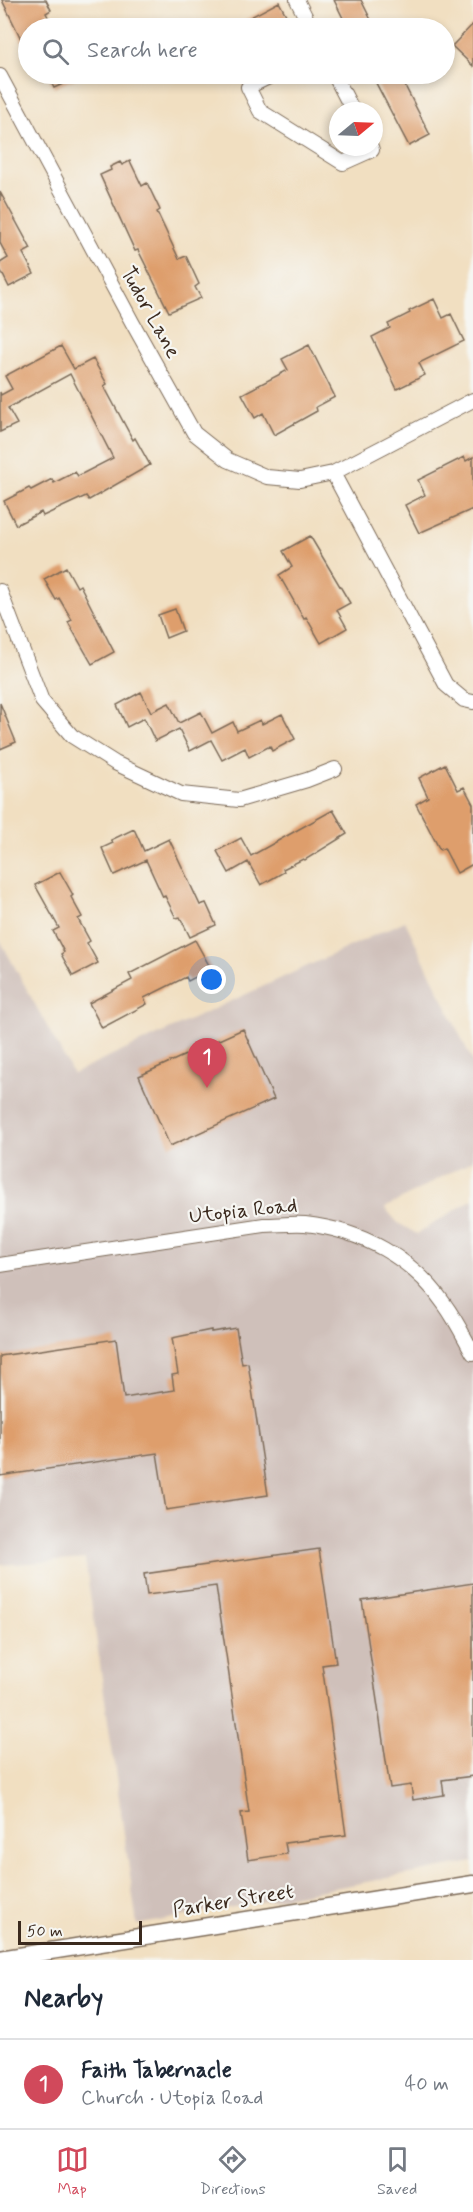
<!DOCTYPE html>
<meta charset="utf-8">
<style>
:root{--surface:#fff;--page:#f2f2f3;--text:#1f2937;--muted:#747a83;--line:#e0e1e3;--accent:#d1495b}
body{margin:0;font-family:Mynerve,sans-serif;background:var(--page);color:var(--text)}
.compass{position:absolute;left:329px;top:102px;width:54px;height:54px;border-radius:50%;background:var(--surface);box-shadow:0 3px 9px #0003;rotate:71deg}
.scale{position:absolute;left:18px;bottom:15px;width:124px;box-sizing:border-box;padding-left:6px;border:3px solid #3b2a1e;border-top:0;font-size:16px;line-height:21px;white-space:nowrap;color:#3b2a1e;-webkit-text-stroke:4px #f6f6f2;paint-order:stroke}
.you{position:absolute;left:212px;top:980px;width:21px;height:21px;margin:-15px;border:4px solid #fff;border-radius:50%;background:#1a73e8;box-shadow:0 0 0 9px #1a73e833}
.badge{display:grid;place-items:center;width:39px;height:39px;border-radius:50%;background:var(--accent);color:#fff;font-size:20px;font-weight:700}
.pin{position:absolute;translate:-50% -50px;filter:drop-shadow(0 2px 3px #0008)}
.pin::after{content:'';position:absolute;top:32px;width:21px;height:18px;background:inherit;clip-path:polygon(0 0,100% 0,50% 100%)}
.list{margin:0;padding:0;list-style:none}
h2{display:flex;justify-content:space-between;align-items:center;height:78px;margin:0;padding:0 24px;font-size:26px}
h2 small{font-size:20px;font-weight:400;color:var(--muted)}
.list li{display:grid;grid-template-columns:39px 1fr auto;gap:18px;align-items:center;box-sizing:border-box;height:90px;padding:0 24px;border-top:2px solid var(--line)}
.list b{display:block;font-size:22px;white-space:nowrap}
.list p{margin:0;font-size:20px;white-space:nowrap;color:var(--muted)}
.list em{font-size:20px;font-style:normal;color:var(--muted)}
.icon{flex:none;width:33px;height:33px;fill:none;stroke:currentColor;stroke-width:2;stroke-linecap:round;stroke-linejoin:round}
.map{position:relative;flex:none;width:473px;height:1960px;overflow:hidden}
.search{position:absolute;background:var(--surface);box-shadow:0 3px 9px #0003;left:18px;right:18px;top:18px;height:66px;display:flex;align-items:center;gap:15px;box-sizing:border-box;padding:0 21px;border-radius:33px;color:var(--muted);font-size:22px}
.sheet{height:168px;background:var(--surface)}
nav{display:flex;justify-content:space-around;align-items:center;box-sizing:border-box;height:84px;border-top:2px solid var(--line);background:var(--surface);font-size:16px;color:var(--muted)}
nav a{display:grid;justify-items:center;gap:3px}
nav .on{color:var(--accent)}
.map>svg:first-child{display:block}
.industrial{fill:#cfc0ba}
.building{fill:#de9e6c}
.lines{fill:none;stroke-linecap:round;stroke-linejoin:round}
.minor-casing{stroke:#7b6957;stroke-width:16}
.tertiary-casing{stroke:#7b6957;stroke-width:19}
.minor{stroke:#fff;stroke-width:14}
.tertiary{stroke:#fff;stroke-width:16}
.labels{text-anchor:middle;stroke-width:4.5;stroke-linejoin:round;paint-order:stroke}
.street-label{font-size:21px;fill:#3b2a1e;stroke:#f6f6f2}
</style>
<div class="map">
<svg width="473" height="1960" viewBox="0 0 473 1960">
<rect width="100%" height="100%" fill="#f6f6f2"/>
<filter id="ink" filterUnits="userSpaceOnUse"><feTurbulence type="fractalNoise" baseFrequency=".0167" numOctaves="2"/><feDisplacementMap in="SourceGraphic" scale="12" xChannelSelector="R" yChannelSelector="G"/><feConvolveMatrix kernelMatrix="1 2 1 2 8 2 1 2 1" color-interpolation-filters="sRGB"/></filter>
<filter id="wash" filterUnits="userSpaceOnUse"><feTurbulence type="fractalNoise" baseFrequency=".008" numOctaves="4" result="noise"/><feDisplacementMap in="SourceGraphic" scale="24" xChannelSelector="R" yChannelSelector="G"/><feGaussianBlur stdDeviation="1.35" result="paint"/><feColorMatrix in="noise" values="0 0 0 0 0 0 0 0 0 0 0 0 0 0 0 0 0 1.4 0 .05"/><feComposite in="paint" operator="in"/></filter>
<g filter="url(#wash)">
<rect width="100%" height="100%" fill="#f1dfc1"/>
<path class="industrial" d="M 405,921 L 473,1062 L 473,1160 L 385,1208 L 398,1223 L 417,1234 L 473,1199 L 473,1862 L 137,1925 L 85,1559 L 0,1565 L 0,940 L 73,1074 Z"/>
<g id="blocks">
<path class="building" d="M 2,0 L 46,0 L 51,10 L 46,13 L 54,28 L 28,28 L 28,53 Z
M 334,0 L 361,0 L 375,28 L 348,28 Z
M 279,2 L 293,28 L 230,28 Z
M 473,24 L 473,66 L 452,46 Z
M 47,74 L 85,74 L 54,88 Z
M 395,74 L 399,74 L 430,135 L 409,146 L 376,83 Z
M 130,161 L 142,186 L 147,183 L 160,210 L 157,212 L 179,259 L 186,256 L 199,284 L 195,287 L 201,298 L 169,312 L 138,250 L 135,251 L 100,175 L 111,170 L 110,167 L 120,162 L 122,165 Z
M 0,192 L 31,249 L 23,253 L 34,274 L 9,287 L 0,269 L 0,263 L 8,258 L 0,243 Z
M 434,299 L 443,318 L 451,314 L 464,341 L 419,363 L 425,375 L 397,389 L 372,337 L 390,328 L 388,324 L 410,313 L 409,311 Z
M 309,345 L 335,397 L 316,407 L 317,411 L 274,435 L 263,413 L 255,418 L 242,394 L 288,370 L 282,359 Z
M 61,346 L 74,369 L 93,359 L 107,384 L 104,386 L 133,440 L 135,438 L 150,465 L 89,500 L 86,496 L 43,516 L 41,512 L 16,525 L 4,501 L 29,488 L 31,490 L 52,479 L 54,483 L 75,472 L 78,476 L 113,458 L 70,374 L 8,408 L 17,424 L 0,432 L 0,392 L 1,395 L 12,389 L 5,376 Z
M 464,457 L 466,461 L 473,457 L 473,509 L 419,533 L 405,505 L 425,495 L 418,480 Z
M 310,536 L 350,603 L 337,610 L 347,628 L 321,643 L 306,617 L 304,619 L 279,575 L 292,567 L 283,551 Z
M 66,567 L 77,587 L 80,585 L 114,652 L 92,664 L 68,622 L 72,620 L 59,598 L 56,600 L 44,579 Z
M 175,609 L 183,631 L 166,638 L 158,615 Z
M 141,692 L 151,712 L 169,703 L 179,723 L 201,712 L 212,733 L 233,722 L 237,731 L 260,720 L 262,724 L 282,714 L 295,739 L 272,751 L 270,746 L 249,757 L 245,748 L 222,760 L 211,740 L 190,751 L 179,729 L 155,741 L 144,718 L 127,727 L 117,705 Z
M 0,703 L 16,742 L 0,749 Z
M 445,764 L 458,790 L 464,787 L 473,804 L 473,864 L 457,873 L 444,848 L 440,850 L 416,804 L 428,797 L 419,778 Z
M 333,810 L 347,834 L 305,860 L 303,859 L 283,869 L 284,872 L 261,885 L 248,862 L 229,873 L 217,851 L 241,838 L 251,856 Z
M 134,829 L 144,851 L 169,839 L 200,905 L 206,903 L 216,925 L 190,937 L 180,917 L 176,918 L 165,896 L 163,897 L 146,860 L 114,875 L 102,848 L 113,843 L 111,840 Z
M 60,872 L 73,895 L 71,897 L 82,917 L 78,919 L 90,941 L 87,943 L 98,963 L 73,976 L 61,954 L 64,952 L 53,931 L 59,928 L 35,885 Z
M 195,940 L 211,969 L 188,981 L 186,977 L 144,998 L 147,1004 L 102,1028 L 89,1003 L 132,980 L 129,974 Z
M 243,1029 L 274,1099 L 170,1146 L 139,1076 Z
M 236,1328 L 242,1364 L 248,1363 L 268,1495 L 166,1510 L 157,1453 L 0,1476 L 0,1356 L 116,1339 L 124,1398 L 174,1390 L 172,1375 L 178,1374 L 172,1338 L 211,1330 L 211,1332 Z
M 319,1549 L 336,1663 L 322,1665 L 346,1835 L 285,1843 L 287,1854 L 248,1860 L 241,1813 L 249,1812 L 216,1586 L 147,1595 L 144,1574 Z
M 473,1583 L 473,1776 L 442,1780 L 444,1795 L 413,1800 L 411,1785 L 390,1788 L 362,1600 Z"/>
</g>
</g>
<g filter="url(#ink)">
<use href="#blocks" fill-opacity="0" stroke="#7b6957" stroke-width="1.5"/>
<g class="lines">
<defs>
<path id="minor" d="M 297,0 L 311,28
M 275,74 L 248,87 L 260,111 L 343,163 L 372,150 L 371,147
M 334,74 L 353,111
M 0,76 L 132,322 L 194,433 L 228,460 L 267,477 L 300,480 L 333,473 L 446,685 L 464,700 L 473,702
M 333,473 L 473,400
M 0,591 L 42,701 L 72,736 L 115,763 L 181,794 L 239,800 L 307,780 L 335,769
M 0,1265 L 264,1225 C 277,1225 292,1223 305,1224 C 361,1230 413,1258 445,1305 C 456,1320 464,1337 473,1353"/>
<path id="tertiary" d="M 0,1959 L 473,1884"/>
</defs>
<use href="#minor" class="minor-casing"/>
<use href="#tertiary" class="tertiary-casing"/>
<use href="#minor" class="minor"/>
<use href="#tertiary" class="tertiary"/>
</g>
</g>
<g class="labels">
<g class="street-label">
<text transform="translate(151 312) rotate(61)" y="7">Tudor Lane</text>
<text transform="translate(243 1210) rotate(-6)" y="7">Utopia Road</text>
<text transform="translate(233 1900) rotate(-9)" y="7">Parker Street</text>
</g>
</g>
</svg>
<svg class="compass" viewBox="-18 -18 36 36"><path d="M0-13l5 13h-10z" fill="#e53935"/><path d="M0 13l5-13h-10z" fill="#747a83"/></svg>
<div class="scale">50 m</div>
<div class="you"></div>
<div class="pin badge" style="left:207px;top:1088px">1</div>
<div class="search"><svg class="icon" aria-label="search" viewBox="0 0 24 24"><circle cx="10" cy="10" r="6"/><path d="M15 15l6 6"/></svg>Search here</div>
</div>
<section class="sheet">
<h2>Nearby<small></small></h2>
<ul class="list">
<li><span class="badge">1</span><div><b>Faith Tabernacle</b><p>Church · Utopia Road</p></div><em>40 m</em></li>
</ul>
</section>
<nav>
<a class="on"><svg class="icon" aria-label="map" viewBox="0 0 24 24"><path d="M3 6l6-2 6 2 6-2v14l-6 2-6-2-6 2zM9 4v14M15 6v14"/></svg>Map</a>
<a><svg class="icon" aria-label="directions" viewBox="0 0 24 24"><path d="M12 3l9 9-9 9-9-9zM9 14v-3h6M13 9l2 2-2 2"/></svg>Directions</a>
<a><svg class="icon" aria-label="saved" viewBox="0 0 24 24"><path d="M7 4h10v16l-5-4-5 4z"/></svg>Saved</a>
</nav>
